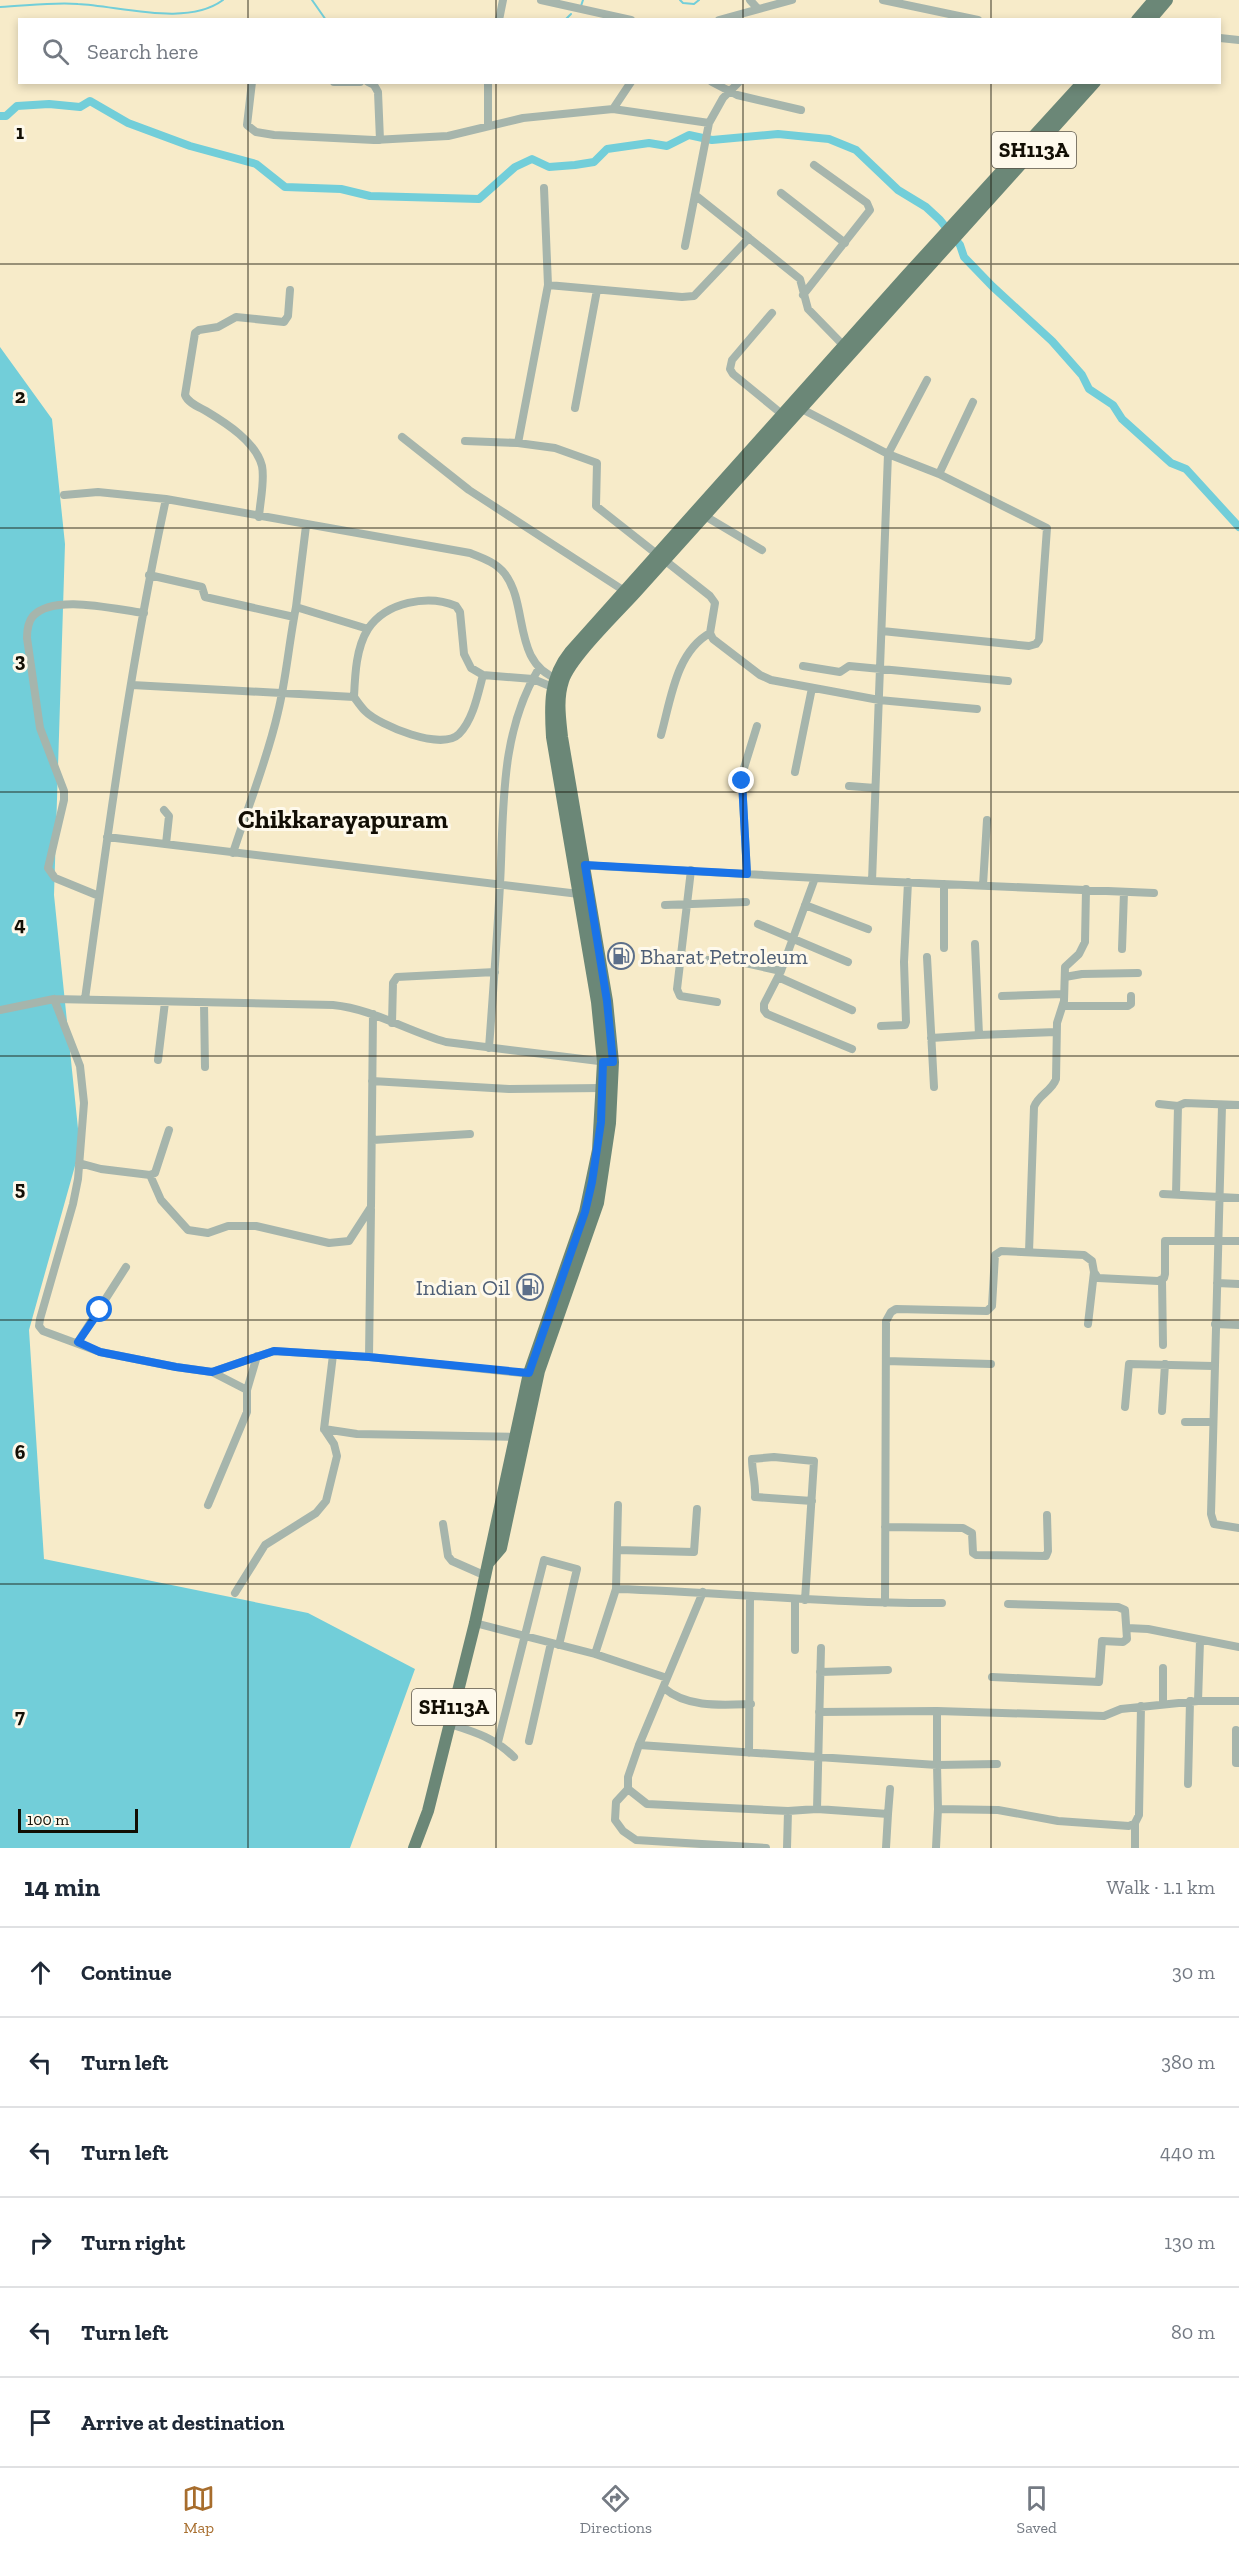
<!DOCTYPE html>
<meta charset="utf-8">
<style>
:root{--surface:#fff;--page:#f6f6f7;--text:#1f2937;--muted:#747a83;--line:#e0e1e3;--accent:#a76d2d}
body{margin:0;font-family:"Zilla Slab",serif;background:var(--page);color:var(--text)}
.scale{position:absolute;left:18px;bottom:15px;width:120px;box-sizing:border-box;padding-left:6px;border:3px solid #120e04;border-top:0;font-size:16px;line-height:21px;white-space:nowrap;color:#120e04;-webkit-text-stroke:4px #fef9eb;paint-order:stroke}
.stop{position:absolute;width:18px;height:18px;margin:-14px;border:4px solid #1a73e8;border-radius:50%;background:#fff}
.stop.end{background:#1a73e8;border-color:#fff;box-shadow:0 2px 6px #0008}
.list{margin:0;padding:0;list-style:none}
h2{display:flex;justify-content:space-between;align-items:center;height:78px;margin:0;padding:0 24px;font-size:26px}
h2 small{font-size:20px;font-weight:400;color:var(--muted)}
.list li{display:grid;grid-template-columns:39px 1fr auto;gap:18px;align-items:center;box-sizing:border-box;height:90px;padding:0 24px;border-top:2px solid var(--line)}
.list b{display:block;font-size:22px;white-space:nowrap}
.list em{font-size:20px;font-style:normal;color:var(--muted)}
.icon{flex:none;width:33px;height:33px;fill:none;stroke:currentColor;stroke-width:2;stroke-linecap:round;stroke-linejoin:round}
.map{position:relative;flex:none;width:1239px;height:1848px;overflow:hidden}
.search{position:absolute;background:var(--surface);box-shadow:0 3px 9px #0003;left:18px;right:18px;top:18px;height:66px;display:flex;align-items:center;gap:15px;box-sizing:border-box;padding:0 21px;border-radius:0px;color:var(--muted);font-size:22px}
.sheet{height:618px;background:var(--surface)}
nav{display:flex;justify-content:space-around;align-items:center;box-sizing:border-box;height:84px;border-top:2px solid var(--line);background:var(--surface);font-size:16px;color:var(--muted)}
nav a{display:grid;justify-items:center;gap:3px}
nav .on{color:var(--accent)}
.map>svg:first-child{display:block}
.water{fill:#72ced9}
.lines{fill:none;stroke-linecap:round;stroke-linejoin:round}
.stream{stroke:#72ced9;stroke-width:2}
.canal{stroke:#72ced9;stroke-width:8}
.minor{stroke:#a6b5ac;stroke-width:8}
.primary{stroke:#6b8777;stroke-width:12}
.route{stroke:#1a73e8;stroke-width:8}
.grid{fill:none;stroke:#120e04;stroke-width:1.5;stroke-opacity:0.55}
.labels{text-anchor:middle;stroke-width:6;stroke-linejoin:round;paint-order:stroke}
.shield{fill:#fef9eb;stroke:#595449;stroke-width:1.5}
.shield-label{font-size:21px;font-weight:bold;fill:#120e04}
.service-label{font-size:22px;fill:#4e5e75;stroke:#fef9eb;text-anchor:start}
.quarter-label{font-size:26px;font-weight:bold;fill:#120e04;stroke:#fef9eb}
.grid-label{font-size:20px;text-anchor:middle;font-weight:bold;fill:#120e04;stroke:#fef9eb;stroke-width:6;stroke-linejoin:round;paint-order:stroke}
</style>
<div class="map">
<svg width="1239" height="1848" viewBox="0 0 1239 1848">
<rect width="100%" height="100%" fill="#f7ebc9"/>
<path class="water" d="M 0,347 L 52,419 L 65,544 L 54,895 L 80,1148 L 29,1330 L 44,1559 L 308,1613 L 415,1669 L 350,1848 L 0,1848 Z"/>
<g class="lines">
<path class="stream" d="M 312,0 L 326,20
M 680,0 L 683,3 L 694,4 L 699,0
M 581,6 L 583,0
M 0,7 C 26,6 52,2 78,4 C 120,6 187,27 223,0
M 565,20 L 571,14"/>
<path class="canal" d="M 0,116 L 6,116 L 17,106 L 49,104 L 80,107 L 90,101 L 128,123 L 190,146 L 256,164 L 285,187 L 341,189 L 370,196 L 479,199 L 515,167 L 532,159 L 549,167 L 575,165 L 594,162 L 607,149 L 649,143 L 667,146 L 689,135 L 712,140 L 778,134 L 829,139 L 856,150 L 898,190 L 926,207 L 940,220 L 960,245 L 964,257 L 992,286 L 1052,341 L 1082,375 L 1089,389 L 1113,405 L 1122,419 L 1171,463 L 1186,469 L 1239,527"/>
<path class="minor" d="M 541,0 L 631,20
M 750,0 L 758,9
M 883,0 L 978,20
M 499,20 L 503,0
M 719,20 L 792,0
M 1220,38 L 1239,40
M 252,82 L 247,125 L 256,132 L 274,135 L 374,140 L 448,136 L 523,118 L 613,109 L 709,123
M 334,82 L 360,82
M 368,82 L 374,85 L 378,92 L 380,140
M 488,82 L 488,125
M 712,82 L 737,95 L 801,110
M 613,109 L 631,82
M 544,188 L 548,285
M 781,193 L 845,243
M 695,195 L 749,238
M 685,246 L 709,123 L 723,98 L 739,82
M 803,295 L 870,210 L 867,203 L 814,165
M 772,313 L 732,360 L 730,369 L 733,374 L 783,415
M 846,348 L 808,309 L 800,279 L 749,238 L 694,296 L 682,297 L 548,285 L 518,443 L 555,448 L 597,463 L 596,506 L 710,596 L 715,603 L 710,633 L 713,639 L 760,675 L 771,680 L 879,700 L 977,709
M 798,407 L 888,454 L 872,881
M 575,408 L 597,290
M 402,437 L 469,490 L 626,592
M 465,441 L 518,443
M 939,474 L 973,402
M 64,495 L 98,492 L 166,499
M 705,516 L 762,550
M 259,517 C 260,501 265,481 262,466 C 256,442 226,423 206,411 C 199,407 188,403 185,395 L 195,333 L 199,330 L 218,327 L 236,317 L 284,322 L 288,316 L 290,290
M 306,526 L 296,607 L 368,629
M 149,575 L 202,587 L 205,597 L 294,617
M 882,631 L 1029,646 L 1036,644 L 1039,640 L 1047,528 L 939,474 L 888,454 L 927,380
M 803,666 L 840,672 L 849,666 L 1008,681
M 132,685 L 354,697 C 355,675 356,648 368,629 C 386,602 428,594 456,606 L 460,612 L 464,654 L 471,668 L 483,675 L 533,679 L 557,689
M 354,697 C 357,701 361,707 365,711 C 380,726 442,751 459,734 C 473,720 478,694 483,675
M 661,735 C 671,699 676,652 710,633
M 795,772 L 812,688
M 849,786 L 875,788
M 164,810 L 169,816 L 166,844
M 107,837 L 579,894
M 233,853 C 248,806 267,761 278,712 C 286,680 289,642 296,607
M 580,865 L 872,881 L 1154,893
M 691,870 L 677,989 L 680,996 L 717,1002
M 747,874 L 742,781 L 744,768 L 757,726
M 815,878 L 781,971 L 764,1004 L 764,1010 L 767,1014 L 852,1049
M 983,885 L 987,820
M 99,896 L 55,878 L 48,868 L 64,800 L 64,791 L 40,728 L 27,638 C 27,630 28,622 33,616 C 54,593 117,610 144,613
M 665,905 L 746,902
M 805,905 L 868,929
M 758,924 L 848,962
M 975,944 L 979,1035 L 1056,1032
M 944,948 L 944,884
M 1122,949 L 1124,892
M 927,957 L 934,1087
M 681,959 L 736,961 L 781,971
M 778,977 L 852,1010
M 1065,977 L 1082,974 L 1138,973
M 1002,996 L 1064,994
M 54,999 L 80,1066 L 84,1103 L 78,1179 L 73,1204 L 40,1319 L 39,1326 L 43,1331 L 100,1352 L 176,1367 L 212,1372 L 274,1351 L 369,1357 L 531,1374
M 85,999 C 108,832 130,664 166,499 L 470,553 C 483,558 497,563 505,574 C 529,606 512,663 558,679
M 204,1003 L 205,1067
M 1063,1006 L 1128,1006 L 1131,1004 L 1131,996
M 0,1010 L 54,999 L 333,1005 C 373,1009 407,1031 446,1042 L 607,1062
M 392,1023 L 393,983 L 397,977 L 495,972
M 881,1026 L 905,1025 L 906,1022 L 904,962 L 908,882
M 931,1038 L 979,1035
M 489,1048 C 493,994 497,939 500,885 C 504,810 499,734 539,668
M 158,1060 L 165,1002
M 372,1081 L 509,1089 L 602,1088
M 1159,1104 L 1178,1106
M 1222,1106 L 1211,1514 L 1214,1524 L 1239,1528
M 373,1140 L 470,1134
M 79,1163 L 101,1169 L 150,1175 L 155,1173 L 169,1130
M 150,1175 L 161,1200 L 188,1230 L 208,1233 L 228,1226 L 256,1226 L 329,1243 L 349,1241 L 371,1207 L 373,1014
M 1163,1194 L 1239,1198
M 1176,1194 L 1178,1106 L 1185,1103 L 1239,1105
M 1029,1252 L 1034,1107 C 1038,1095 1052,1091 1056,1079 L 1057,1023 L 1064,1001 L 1065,967 L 1079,954 L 1085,942 L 1086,889
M 1162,1280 L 1163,1345
M 1217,1283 L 1239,1284
M 1088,1324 L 1094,1272
M 1215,1324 L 1239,1325
M 78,1342 L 126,1267
M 369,1357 L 371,1209
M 886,1361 L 991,1364
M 247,1390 L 257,1356
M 1125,1407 L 1129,1364 L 1213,1366
M 1162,1411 L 1165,1364
M 1185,1422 L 1212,1422
M 324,1429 L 357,1434 L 517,1437
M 208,1505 L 247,1412 L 247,1390 L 212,1372
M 443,1524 L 448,1556 L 452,1561 L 486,1576
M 885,1527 L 963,1528 L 972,1533 L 973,1553 L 976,1555 L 1046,1556 L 1048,1551 L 1047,1515
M 617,1550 L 694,1552 L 697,1509
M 616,1589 L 618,1505
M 703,1592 L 639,1745 L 628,1777 L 628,1789 L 647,1804 L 788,1811 L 817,1809 L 888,1814 L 886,1848
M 235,1593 L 265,1545 L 316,1513 L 326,1501 L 337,1456 L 334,1444 L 324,1429 L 333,1355
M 805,1600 L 814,1461 L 774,1457 L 752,1459 C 752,1472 756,1484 755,1497 L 812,1501
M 885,1603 L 886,1321 L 891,1312 L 896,1309 L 987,1311 L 992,1306 L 995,1255 L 1001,1251 L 1084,1255 L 1092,1261 L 1094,1272 L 1098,1278 L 1158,1281 L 1164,1278 L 1165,1274 L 1165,1241 L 1239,1241
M 475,1623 L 595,1654 L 667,1678
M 1127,1628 L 1148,1629 L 1239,1647
M 1200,1641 L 1198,1701 L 1239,1701
M 795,1650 L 795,1599
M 595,1654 L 616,1589 C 725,1592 833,1604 942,1603
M 820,1672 L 888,1670
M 992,1677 L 1099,1682 L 1102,1641 L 1123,1642 L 1127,1639 L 1125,1610 L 1118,1607 L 1008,1604
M 664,1688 C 687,1708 722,1705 751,1704
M 1163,1704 L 1163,1668
M 937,1711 L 937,1765 L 997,1764
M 819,1712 L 937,1711 L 1104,1716 L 1121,1709 L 1198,1701
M 450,1724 C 475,1732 495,1738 514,1757
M 1236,1730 L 1236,1763 L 1239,1763
M 529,1741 L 551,1643
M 498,1742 L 544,1560 L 577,1569 L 559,1645
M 639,1745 L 937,1765 L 938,1809
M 749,1753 L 750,1596
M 1188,1784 L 1190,1701
M 628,1789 L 616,1802 L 615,1820 L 623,1831 L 636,1840 L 766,1848
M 817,1809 L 821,1648
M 888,1814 L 890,1789
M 787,1848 L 788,1811
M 936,1848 L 938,1809 L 998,1810 L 1058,1821 L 1129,1826 L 1135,1823 L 1139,1815 L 1141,1706
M 1135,1848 L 1135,1823"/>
<path class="primary" d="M 1137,20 L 1154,0
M 1150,20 L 1167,0
M 489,1562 L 501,1548 L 539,1371 L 598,1203 L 610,1123 L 613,1062 L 607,1001 L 562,737 C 560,718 557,699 563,681 C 570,658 618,612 636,592 L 1095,82
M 414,1848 L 428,1811 L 475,1623 L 529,1373 L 585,1212 L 598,1150 L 603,1062 L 597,1002 L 552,737 C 550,705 549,678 570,652 L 906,276 L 1083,82"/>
</g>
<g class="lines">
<path class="route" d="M 100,1310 L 78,1342 L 100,1352 L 176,1367 L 212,1372 L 274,1351 L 369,1357 L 529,1373 L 585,1212 L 592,1182 L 601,1122 L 603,1062 L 613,1062 L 607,1001 L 585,865 L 747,874 L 742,781"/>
</g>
<path class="grid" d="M 248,0 L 248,20M 496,0 L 496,20M 743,0 L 743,20M 991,0 L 991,20M 248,82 L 248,1848M 496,82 L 496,1848M 743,82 L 743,1848M 991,82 L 991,1848M 0,264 L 1239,264M 0,528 L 1239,528M 0,792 L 1239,792M 0,1056 L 1239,1056M 0,1320 L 1239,1320M 0,1584 L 1239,1584"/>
<defs>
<symbol id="fuel-ring" viewBox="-11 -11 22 22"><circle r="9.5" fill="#fef9eb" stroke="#5c6f8a" stroke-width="1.5"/><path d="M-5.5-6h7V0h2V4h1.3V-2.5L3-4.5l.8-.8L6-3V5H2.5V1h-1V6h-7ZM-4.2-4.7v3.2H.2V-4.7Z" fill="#5c6f8a"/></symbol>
</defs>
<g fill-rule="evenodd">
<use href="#fuel-ring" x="606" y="941" width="30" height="30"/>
<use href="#fuel-ring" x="515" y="1272" width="30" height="30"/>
</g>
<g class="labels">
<g class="shield">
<rect x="992" y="132" width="84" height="36" rx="4.5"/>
<rect x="412" y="1689" width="84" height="36" rx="4.5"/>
</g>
<g class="shield-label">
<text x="1034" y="157">SH113A</text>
<text x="454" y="1714">SH113A</text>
</g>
<g class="service-label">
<text x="640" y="964">Bharat Petroleum</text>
<text x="510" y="1295" text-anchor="end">Indian Oil</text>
</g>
<g class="quarter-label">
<text x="343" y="828">Chikkarayapuram</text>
</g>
</g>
<g class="grid-label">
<text x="20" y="139">1</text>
<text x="20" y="403">2</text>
<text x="20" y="667">3</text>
<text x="20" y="931">4</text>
<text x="20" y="1195">5</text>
<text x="20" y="1459">6</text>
<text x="20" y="1723">7</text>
</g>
</svg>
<div class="scale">100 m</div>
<div class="stop" style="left:100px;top:1310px"></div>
<div class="stop end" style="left:742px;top:781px"></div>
<div class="search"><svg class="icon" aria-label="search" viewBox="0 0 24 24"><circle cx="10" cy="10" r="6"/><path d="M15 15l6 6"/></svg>Search here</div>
</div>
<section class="sheet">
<h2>14 min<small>Walk · 1.1 km</small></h2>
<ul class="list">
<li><svg class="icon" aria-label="ahead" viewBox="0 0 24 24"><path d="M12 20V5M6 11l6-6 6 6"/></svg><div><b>Continue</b></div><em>30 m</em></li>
<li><svg class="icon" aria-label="left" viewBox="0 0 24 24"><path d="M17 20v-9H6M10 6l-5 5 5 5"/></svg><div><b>Turn left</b></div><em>380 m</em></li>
<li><svg class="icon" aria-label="left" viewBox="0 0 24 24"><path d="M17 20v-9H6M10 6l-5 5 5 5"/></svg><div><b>Turn left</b></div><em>440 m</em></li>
<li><svg class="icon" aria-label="right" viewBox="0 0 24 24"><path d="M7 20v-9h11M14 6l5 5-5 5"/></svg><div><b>Turn right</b></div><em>130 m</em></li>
<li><svg class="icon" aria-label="left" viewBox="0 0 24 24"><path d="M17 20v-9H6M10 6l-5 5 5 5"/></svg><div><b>Turn left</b></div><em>80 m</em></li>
<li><svg class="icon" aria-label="arrive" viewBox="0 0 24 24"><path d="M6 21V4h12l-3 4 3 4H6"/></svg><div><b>Arrive at destination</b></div></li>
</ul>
</section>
<nav>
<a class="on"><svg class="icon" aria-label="map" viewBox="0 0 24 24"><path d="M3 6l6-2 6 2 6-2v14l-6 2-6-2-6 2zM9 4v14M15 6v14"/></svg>Map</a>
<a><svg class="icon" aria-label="directions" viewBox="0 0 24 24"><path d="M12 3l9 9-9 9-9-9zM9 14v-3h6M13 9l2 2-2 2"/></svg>Directions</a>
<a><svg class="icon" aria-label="saved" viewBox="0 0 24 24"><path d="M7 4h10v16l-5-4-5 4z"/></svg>Saved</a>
</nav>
